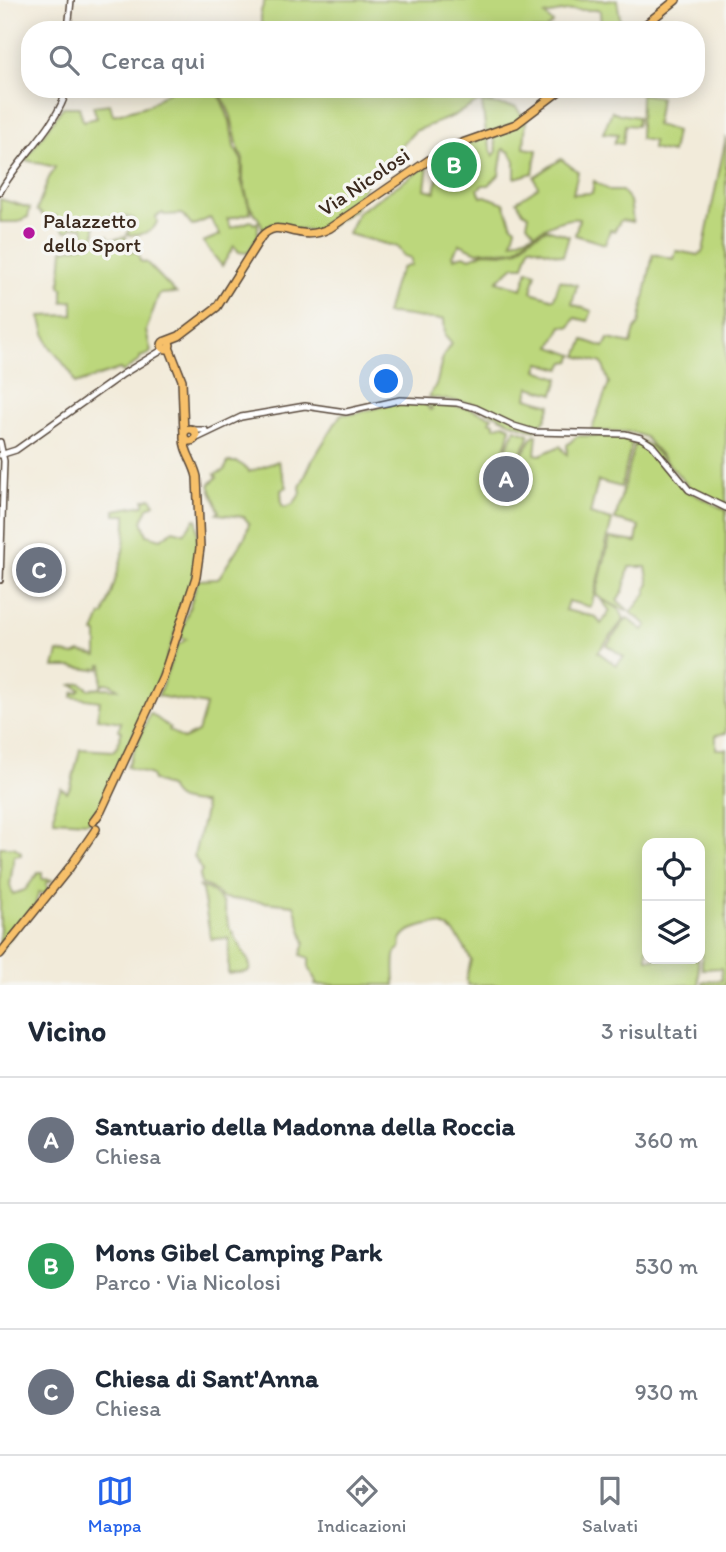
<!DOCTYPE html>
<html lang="it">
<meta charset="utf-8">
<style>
:root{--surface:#fff;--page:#f6f6f7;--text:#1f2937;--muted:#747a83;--line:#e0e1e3;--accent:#2563eb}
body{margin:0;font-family:Itim,sans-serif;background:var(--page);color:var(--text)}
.controls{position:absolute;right:21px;bottom:21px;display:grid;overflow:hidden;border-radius:14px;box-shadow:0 4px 18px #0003}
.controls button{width:63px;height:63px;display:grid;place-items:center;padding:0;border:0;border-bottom:2px solid var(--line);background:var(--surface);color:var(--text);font:35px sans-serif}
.you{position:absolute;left:387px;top:382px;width:24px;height:24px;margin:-18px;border:5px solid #fff;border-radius:50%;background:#1a73e8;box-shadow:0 0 0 10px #1a73e833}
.badge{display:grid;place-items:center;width:46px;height:46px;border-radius:50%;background:var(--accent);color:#fff;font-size:23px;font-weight:700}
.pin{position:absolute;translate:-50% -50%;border:4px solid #fff;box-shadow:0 2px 7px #0006}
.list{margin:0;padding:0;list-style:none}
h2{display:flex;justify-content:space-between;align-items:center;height:91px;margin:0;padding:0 28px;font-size:30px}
h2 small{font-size:23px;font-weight:400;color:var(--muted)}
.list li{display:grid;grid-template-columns:46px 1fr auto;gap:21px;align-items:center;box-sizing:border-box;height:126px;padding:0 28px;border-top:2px solid var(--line)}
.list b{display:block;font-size:26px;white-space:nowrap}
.list p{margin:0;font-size:23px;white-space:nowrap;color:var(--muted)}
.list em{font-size:23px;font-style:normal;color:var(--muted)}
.icon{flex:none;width:38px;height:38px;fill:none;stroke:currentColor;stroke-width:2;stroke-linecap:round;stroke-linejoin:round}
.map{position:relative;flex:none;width:726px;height:985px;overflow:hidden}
.search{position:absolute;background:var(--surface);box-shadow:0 4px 18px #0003;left:21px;right:21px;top:21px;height:77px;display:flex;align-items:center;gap:18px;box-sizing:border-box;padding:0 24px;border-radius:28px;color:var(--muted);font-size:26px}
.sheet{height:469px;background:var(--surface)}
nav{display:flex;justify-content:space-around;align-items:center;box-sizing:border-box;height:98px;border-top:2px solid var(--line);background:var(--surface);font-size:19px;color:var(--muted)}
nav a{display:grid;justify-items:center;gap:4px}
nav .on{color:var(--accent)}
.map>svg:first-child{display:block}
.green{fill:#bcd77c;stroke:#7c804d;stroke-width:2}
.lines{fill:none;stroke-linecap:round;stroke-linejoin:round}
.minor-casing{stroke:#56473a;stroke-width:8}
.major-casing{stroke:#56473a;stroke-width:10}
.minor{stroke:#fff;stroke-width:5}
.major{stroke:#f7c06b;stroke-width:7}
.poi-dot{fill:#b5179e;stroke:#f6f6f2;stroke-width:2.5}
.labels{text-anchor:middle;stroke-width:7;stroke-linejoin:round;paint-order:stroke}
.street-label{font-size:21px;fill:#3b2a1e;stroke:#f6f6f2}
.poi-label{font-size:21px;fill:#3b2a1e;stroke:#f6f6f2;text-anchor:start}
</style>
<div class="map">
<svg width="726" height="985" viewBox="0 0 726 985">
<rect width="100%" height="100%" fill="#f6f6f2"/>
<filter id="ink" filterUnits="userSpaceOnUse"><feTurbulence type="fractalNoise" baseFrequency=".0143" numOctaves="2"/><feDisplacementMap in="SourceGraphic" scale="14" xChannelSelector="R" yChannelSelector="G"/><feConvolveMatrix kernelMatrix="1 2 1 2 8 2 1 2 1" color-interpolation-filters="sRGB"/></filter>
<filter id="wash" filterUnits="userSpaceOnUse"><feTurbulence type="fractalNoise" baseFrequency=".00686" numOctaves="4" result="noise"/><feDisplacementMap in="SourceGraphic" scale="28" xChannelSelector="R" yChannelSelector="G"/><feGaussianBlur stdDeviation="1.57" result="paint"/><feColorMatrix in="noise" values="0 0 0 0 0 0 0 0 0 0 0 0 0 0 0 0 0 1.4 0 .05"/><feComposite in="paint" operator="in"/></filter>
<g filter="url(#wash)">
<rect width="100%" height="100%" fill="#f2ebda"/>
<path class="green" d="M 265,0 L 617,0 L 622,30 L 601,30 L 600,10 L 572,10 L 545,15 L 553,23 L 545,30 L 261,30 L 261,11 Z
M 172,89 L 217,89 L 230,121 L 234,147 L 242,161 L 241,180 L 251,213 L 227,219 L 231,228 L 251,221 L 254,224 L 258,222 L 258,236 L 248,253 L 239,252 L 234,246 L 222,266 L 203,242 L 220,235 L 210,218 L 192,226 L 182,214 L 164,215 L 163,213 L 156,216 L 157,222 C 152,235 140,234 127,235 L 134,219 C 123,214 112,217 100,219 L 95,216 L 95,238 L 85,242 L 83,227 L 71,227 L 71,231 L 64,231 L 56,216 L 50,221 L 37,210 L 48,180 L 55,167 L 25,160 L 63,107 L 79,107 L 83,121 L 97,118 L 93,106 L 110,104 L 113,115 L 149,105 Z
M 219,89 L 501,89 L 495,95 L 493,102 L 478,102 L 451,117 L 415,131 L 369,180 L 359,195 L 355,209 L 326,228 L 314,231 L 294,229 L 272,224 L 263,231 L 261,223 L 249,204 L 243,181 L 243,158 L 239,152 L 231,116 Z
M 641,94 L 660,97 L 656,125 L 676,131 L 672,153 L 652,149 L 653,141 L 640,139 Z
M 482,103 L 516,107 L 521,114 L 527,115 L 515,123 L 486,134 Z
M 612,111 L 620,114 L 638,117 L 637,126 L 625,125 L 623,144 L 614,143 L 618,134 L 603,133 Z
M 526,118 L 524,148 L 537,150 L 533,173 L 515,178 L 515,161 L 510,152 L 503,149 L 499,175 L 489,185 L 483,185 L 478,189 L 481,197 L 485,196 L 504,203 L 512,225 L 516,228 L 512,242 L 535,233 L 527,224 L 529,215 L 523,212 L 517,201 L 538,187 L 534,177 L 561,159 L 578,172 L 573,194 L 592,193 L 594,181 L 610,191 L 622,191 L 630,201 L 633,222 L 621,220 L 614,231 L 610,230 L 605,244 L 575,235 L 579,219 C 562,217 543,228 528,238 C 524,241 520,247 516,249 C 503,253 491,249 477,252 L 460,244 L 453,255 L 454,258 L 464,255 L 470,258 L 485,252 L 503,253 L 518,250 L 529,239 L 547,229 L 569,236 L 563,256 L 530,246 L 524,266 L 514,266 L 497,281 L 522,289 L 528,270 L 536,273 L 531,292 L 554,299 L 560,280 L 577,285 L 572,304 L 592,311 L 588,321 L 575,318 L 570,327 L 562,326 L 551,347 L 574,355 L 571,361 L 565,362 L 561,369 L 540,363 L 537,370 L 559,378 L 554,394 L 529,387 L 527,398 L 551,405 L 545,420 L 535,430 L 512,423 L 474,404 L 429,397 C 431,393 435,387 437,382 C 441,368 440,355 452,344 L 445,336 L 444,319 C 424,321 406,313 386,314 L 395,281 L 402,268 L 411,265 L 411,258 L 404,256 L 397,247 L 348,234 L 358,212 L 428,165 L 425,189 L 435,192 L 440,165 L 448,160 L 451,149 L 473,141 L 477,142 L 478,139 L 487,136 L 493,156 L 497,151 L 493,134 Z
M 726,137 L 726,506 L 689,487 L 645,437 L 632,432 L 591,431 L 609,383 L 602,363 L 577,356 L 584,340 L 604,347 L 608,339 L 631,344 L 635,329 L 639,324 L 653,254 L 674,259 L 676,251 L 698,255 L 703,251 Z
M 0,199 L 30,208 L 28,217 L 18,222 L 0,222 Z
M 108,236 L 109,240 L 126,237 L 128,252 L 138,252 L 140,261 L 147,263 L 176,293 L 159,294 L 146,331 L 151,351 L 149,354 L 140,357 L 140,360 L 123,372 L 120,369 L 75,384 L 71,373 L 48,344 L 40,316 L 73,315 L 73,301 L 63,302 L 63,288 L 60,287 L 63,250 L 85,245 Z
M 400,402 L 425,403 L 430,410 L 432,409 L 429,403 L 469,408 L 492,417 L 490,421 L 494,423 L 494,427 L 504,424 L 510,427 C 511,445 496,452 503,474 L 499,481 L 490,480 L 495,489 L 494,494 L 505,499 L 513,492 L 509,475 L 534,435 L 537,435 L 535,454 L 540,455 L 560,446 L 567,455 L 567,445 L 577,436 L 620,435 L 633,438 L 621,487 L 598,481 L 590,514 L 612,520 L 591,607 L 568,601 L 565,610 L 596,617 L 601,624 L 610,611 L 602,601 C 614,604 620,608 624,619 L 598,652 L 616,665 L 624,657 L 607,645 L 627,618 L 643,630 L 647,625 L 631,613 L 647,592 L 646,589 L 649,584 L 646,567 L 629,567 L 623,592 L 617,600 L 629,611 C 623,610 600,599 596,595 L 610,538 L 636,542 L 639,526 L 615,520 L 636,439 L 652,447 L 685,490 L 726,510 L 726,733 L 716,735 L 716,749 L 726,749 L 726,985 L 703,985 L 703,982 L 722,980 L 721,968 L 702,969 L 700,843 L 647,843 L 647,959 L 698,959 L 699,985 L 468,985 L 466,978 L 471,960 C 459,936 449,917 420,927 C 412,930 407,930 402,938 C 400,941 401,945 400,948 C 399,950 397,951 396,952 C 393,961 395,975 395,985 L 315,985 L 316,982 L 309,967 L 309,958 L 301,955 L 305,943 L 294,905 L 222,898 L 211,888 L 201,884 L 199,875 L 202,871 L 194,856 L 205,811 L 203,803 C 189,802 174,803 170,788 L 153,780 L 151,775 L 127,767 L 150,713 L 170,728 L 169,730 L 183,739 L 198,732 L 206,705 L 158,696 L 177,646 L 186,639 L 180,637 L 198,580 L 218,579 L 246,535 L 249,523 L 244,517 L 217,514 L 219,511 L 209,485 L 217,477 L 215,474 L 224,471 L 228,462 L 237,462 L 248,469 L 249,472 L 278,461 L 287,487 L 281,490 L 282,505 L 285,507 L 293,504 L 301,493 L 300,487 L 312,461 L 341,414 L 353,414 Z
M 515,429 L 529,434 L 528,440 L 508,474 L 505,473 L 502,460 Z
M 151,498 L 155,504 L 148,508 L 142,521 L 147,535 L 161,539 L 173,530 L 184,533 L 195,519 L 197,519 L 198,554 L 195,573 L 162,673 L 94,819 L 87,822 L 54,820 L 55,801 L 61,788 L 67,792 L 71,786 L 80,749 L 113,751 L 117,747 L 122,731 L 119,730 L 121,722 L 97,718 L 100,701 L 72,697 L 74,692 L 77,693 L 80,689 L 72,685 L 81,683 L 89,689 L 106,688 L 118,689 L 111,684 L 104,683 L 101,686 L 103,665 L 101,665 L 100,669 L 95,668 L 95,670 L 72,667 L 54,667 L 58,652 L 74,655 L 80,652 L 97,656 L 97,634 L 94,633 L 101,615 L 104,615 C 115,580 127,552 126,515 L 115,515 L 115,510 L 144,505 L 144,500 Z
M 0,847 L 14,847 L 21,852 L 21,855 L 14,856 L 10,885 L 13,894 L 25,890 L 38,873 L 42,873 L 42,879 L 53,880 L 46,883 L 48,890 L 44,894 L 39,892 L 35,905 L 0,951 Z
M 198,886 L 210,890 L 223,903 L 229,926 L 249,962 L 250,969 L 247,972 L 228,974 L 229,938 L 211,939 L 202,890 Z"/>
</g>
<g filter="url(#ink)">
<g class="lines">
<defs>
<path id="minor" d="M 68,30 L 71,0
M 0,192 C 19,157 57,127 67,89
M 192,430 L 205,430
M 195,439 L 241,417 L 305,406 L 346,412 L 400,400 L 457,403 L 476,408 L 514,426 L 534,432 L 625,434 L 641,438 L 652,445 L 689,490 L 726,508
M 0,442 L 4,461 L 0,580
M 0,455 L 16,450 L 123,374 L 164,349"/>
<path id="major" d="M 639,30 L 676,0
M 166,341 L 179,336 L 217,307 L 261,237 C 274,222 285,231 302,233 C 312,235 322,232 330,228 L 445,149 L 516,124 L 562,89
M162 345a4 4 0 1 1 8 0a4 4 0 1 1-8 0Z
M 169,347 L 182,380 L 184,435
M184 435a6 6 0 1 1 12 0a6 6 0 1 1-12 0Z
M 93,822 L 101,811 L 163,677 L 196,577 L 200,548 L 197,477 C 194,462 183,451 184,436
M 0,954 L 70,867 L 96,829"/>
</defs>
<use href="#minor" class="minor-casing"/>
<use href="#major" class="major-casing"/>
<use href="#minor" class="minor"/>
<use href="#major" class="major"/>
</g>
</g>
<circle class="poi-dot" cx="29" cy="233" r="7"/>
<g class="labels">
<g class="street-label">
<text transform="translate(364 182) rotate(-34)" y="7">Via Nicolosi</text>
</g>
<g class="poi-label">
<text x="43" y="228">Palazzetto<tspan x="43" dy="24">dello Sport</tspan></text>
</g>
</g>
</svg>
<div class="controls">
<button><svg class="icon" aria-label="locate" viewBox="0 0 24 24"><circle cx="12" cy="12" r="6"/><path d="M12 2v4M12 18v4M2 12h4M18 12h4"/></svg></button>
<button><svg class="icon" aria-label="layers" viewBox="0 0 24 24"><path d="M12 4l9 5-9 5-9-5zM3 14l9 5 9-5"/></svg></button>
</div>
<div class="you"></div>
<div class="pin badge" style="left:506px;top:479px;background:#6b7280">A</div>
<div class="pin badge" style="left:454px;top:165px;background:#2e9e5b">B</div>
<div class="pin badge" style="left:39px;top:570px;background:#6b7280">C</div>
<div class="search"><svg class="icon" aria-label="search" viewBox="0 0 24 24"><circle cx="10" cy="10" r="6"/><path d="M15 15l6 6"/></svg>Cerca qui</div>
</div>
<section class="sheet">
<h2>Vicino<small>3 risultati</small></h2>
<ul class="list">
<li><span class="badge" style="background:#6b7280">A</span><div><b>Santuario della Madonna della Roccia</b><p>Chiesa</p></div><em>360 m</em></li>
<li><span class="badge" style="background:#2e9e5b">B</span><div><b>Mons Gibel Camping Park</b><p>Parco · Via Nicolosi</p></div><em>530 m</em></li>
<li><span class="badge" style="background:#6b7280">C</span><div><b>Chiesa di Sant'Anna</b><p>Chiesa</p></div><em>930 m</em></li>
</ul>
</section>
<nav>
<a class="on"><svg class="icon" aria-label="map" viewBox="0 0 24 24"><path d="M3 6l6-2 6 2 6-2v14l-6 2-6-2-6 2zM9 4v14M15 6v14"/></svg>Mappa</a>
<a><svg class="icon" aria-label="directions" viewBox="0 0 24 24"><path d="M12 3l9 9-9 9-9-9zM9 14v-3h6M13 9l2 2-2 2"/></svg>Indicazioni</a>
<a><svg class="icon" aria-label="saved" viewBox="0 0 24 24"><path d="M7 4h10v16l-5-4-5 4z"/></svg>Salvati</a>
</nav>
